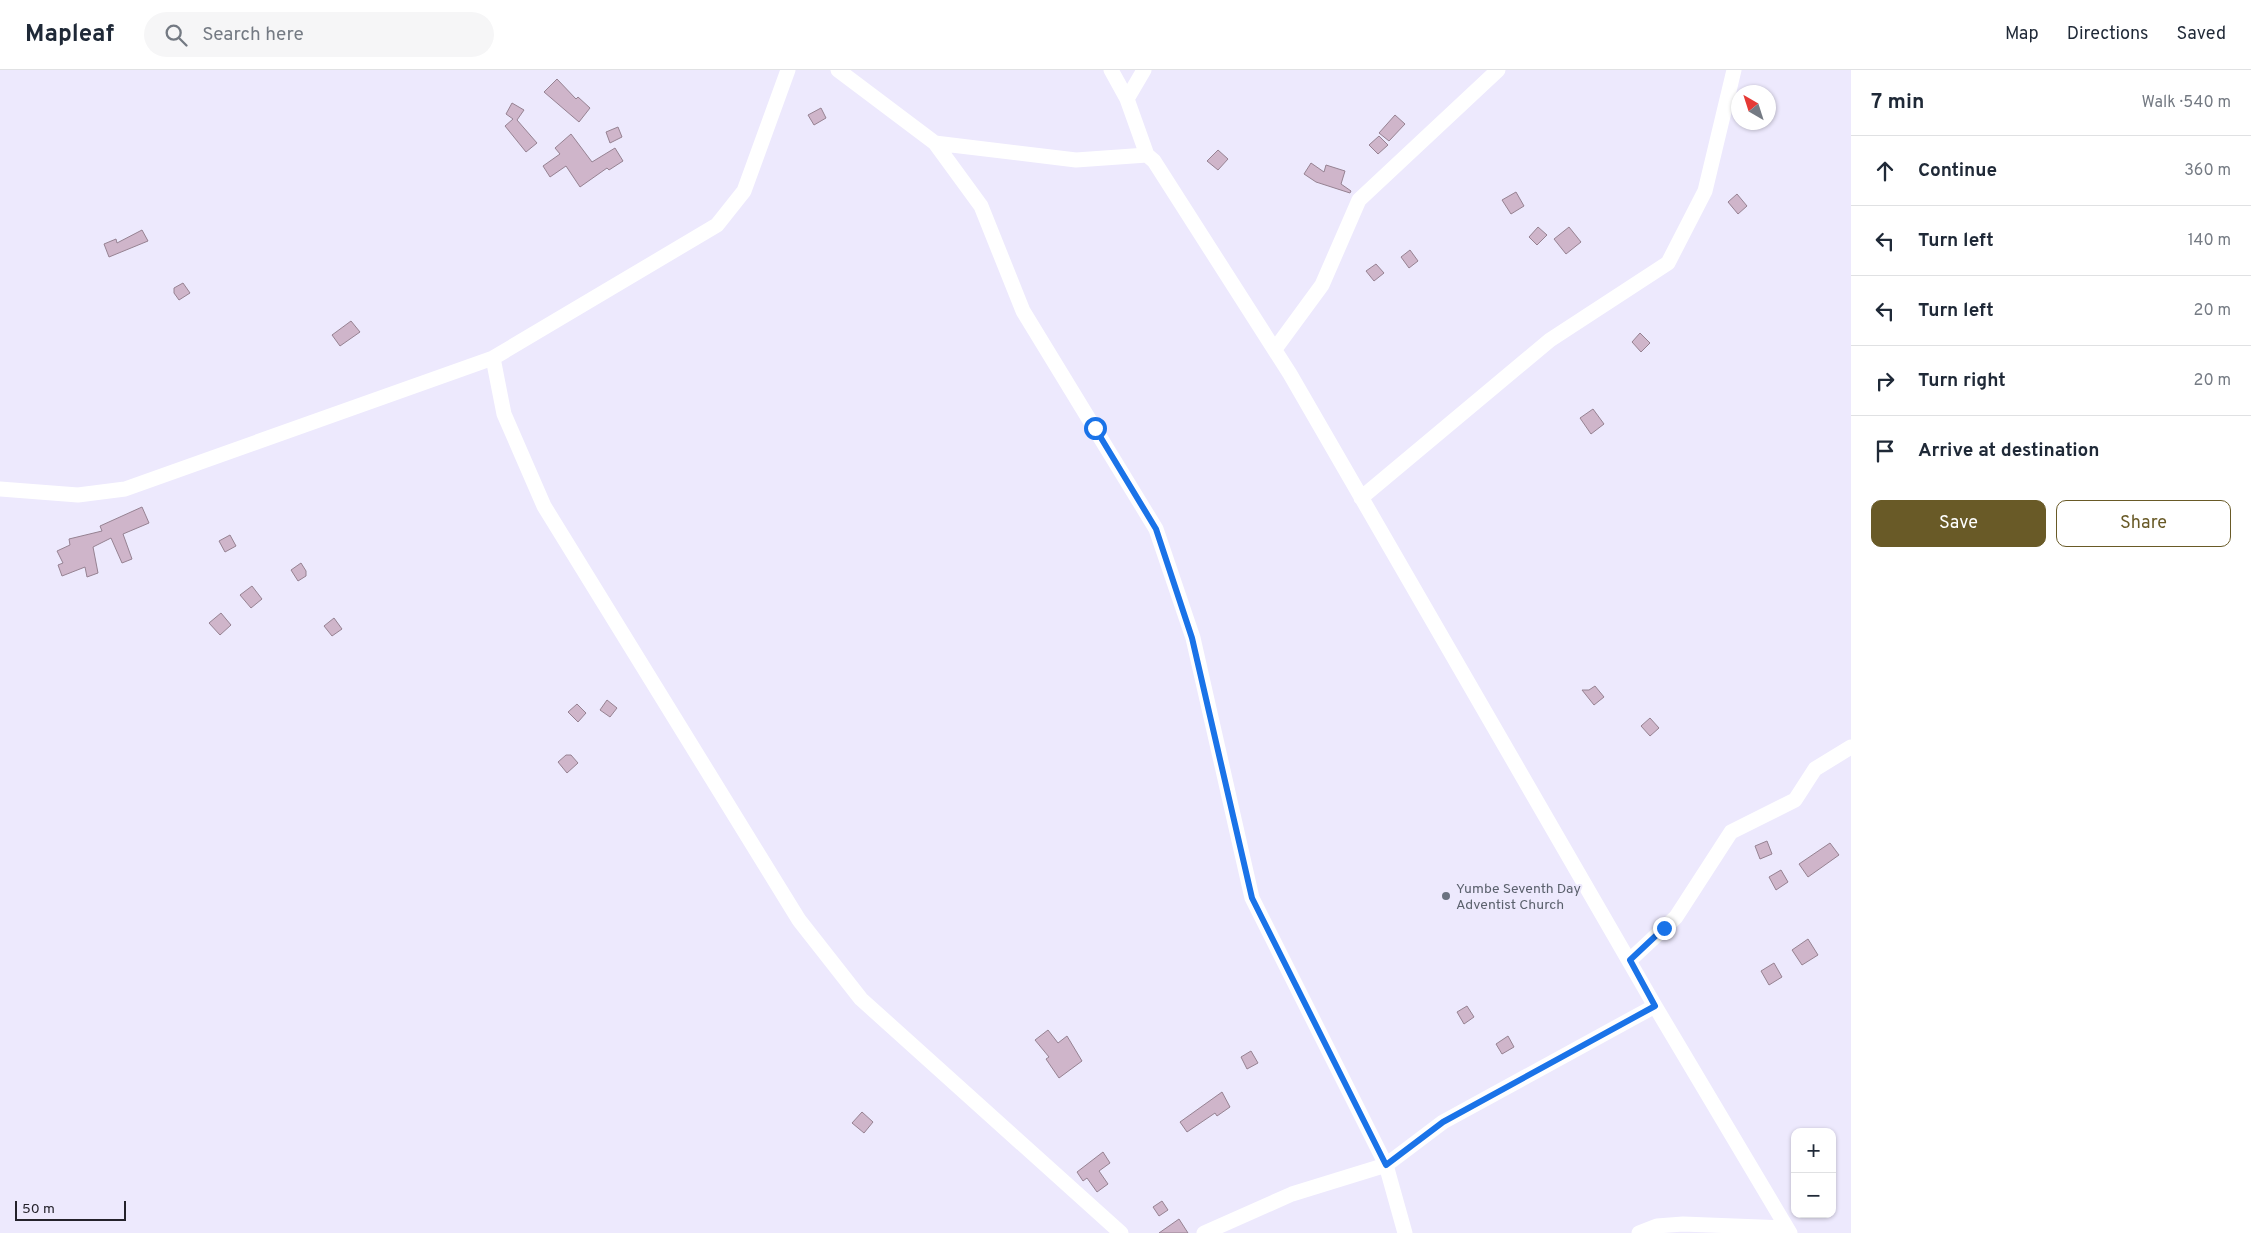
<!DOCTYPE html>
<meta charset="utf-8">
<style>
:root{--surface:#fff;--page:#f6f6f7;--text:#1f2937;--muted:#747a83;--line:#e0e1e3;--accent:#695a27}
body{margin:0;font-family:Overpass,sans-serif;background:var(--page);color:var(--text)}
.controls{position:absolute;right:15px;bottom:15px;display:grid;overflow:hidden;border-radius:10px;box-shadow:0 1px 4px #0004}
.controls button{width:45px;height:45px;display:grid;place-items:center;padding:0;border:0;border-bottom:1px solid var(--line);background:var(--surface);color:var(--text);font:25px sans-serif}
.compass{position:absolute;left:1731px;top:15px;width:45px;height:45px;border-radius:50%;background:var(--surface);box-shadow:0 1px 4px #0004;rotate:321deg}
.scale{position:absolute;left:15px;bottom:12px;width:111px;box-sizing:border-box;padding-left:5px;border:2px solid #24222b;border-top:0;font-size:14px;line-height:18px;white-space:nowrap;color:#24222b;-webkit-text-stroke:4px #ede9fd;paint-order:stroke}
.stop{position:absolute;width:15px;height:15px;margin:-11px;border:4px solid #1a73e8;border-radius:50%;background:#fff}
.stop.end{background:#1a73e8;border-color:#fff;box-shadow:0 1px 5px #0008}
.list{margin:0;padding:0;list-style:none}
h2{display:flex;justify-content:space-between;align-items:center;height:65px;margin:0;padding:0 20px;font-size:21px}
h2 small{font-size:16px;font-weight:400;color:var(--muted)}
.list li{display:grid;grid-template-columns:32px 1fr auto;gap:15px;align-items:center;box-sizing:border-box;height:70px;padding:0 20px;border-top:1px solid var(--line)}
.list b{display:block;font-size:19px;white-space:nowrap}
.list em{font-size:16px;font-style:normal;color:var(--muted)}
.actions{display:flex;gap:10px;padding:15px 20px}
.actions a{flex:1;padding:11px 0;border:1px solid var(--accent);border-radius:10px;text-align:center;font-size:18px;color:var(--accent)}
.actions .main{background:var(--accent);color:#fff}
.icon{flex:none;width:28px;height:28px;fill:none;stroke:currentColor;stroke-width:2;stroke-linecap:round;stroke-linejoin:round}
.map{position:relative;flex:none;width:1851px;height:1163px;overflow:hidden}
header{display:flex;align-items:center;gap:30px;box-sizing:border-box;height:70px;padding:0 25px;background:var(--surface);border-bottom:1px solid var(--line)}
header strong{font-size:24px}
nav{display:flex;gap:28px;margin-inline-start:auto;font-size:18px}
.search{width:350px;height:45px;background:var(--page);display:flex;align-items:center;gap:12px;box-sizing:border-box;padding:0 18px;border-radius:28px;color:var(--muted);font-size:19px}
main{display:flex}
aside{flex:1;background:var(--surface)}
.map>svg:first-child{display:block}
.building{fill:#cfb5ca;stroke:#968292}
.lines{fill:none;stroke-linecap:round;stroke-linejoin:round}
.minor{stroke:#fff;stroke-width:15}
.route{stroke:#1a73e8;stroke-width:6}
.worship-dot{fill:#6b7280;stroke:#ede9fd;stroke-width:2}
.labels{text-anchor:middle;stroke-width:4;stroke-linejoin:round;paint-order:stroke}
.worship-label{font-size:14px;fill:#5b616d;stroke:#ede9fd;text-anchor:start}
</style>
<header>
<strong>Mapleaf</strong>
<div class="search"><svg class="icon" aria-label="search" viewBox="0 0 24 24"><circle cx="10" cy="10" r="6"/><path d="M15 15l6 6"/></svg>Search here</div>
<nav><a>Map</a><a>Directions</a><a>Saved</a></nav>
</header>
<main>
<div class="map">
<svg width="1851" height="1163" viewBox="0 0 1851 1163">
<rect width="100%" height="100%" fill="#ede9fd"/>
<path class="building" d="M 557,9 L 576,29 L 578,27 L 590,38 L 579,52 L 544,22 Z
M 512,33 L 524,40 L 517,50 L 537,73 L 526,82 L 505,56 L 513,49 L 506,44 Z
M 821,38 L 826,48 L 814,55 L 808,45 Z
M 1395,45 L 1405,54 L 1389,71 L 1379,63 Z
M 618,57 L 622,67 L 610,73 L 606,62 Z
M 571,64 L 592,92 L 615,78 L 623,91 L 609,100 L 607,98 L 580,117 L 566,96 L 550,107 L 543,96 L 560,84 L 555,78 Z
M 1379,66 L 1388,75 L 1378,84 L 1369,75 Z
M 1218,80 L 1228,89 L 1218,100 L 1207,91 Z
M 1311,93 L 1324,102 L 1326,95 L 1345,101 L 1341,114 L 1351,121 L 1350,123 L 1316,112 L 1304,104 Z
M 1516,122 L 1524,136 L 1511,144 L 1502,130 Z
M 1737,124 L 1747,136 L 1738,144 L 1728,132 Z
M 1538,157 L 1547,165 L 1537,175 L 1529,167 Z
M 1569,157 L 1581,172 L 1566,184 L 1554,169 Z
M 142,160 L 148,171 L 109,187 L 104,174 L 116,169 L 117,173 Z
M 1410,180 L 1418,191 L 1409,198 L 1401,187 Z
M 1376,194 L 1384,203 L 1374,211 L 1366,201 Z
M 183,213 L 190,223 L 179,230 L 174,223 L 174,218 Z
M 351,251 L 360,262 L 340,276 L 332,265 Z
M 1640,263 L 1650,273 L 1641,282 L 1632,272 Z
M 1593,339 L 1604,354 L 1591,364 L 1580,348 Z
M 142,437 L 149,453 L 123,464 L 132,489 L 122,493 L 111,468 L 93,477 L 98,503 L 87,507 L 85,497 L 62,506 L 58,495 L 63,493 L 57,481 L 70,475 L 69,469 L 102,461 L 100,456 Z
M 230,465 L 236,476 L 225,482 L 219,471 Z
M 301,493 L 306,501 L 306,506 L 298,511 L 291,500 Z
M 252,516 L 262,529 L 251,538 L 240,525 Z
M 221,543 L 231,555 L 220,565 L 209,553 Z
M 334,548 L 342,559 L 332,566 L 324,556 Z
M 1595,616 L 1604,627 L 1594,635 L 1582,620 L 1589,620 Z
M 607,630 L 617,638 L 610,647 L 600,640 Z
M 577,634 L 586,643 L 578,652 L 568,642 Z
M 1650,648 L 1659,658 L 1650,666 L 1641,656 Z
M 566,685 L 571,685 L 578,693 L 567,703 L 558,692 Z
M 1767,771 L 1772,784 L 1760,789 L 1755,776 Z
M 1830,773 L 1839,785 L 1808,807 L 1799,794 Z
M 1781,800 L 1788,812 L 1776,820 L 1769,807 Z
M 1808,869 L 1818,885 L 1802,895 L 1792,880 Z
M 1774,893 L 1782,907 L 1769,915 L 1761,901 Z
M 1467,936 L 1474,947 L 1464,954 L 1457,942 Z
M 1048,960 L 1058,973 L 1067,966 L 1082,991 L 1059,1008 L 1046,989 L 1049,987 L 1035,970 Z
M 1508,966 L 1514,977 L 1502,984 L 1496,974 Z
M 1251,981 L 1258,993 L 1247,999 L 1241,987 Z
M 1222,1022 L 1230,1037 L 1217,1046 L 1215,1043 L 1187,1062 L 1180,1052 Z
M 862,1042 L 873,1052 L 864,1063 L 852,1053 Z
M 1103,1082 L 1110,1093 L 1099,1101 L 1108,1114 L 1097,1122 L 1087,1108 L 1083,1111 L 1077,1102 Z
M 1162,1131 L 1168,1140 L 1159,1146 L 1153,1137 Z
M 1179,1149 L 1188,1163 L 1159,1163 Z"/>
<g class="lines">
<path class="minor" d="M 838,0 L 935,73 L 1076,90 L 1147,85
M 1111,0 L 1127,29 L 1147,85 L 1154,91 L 1290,304 L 1655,936 L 1790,1163
M 1127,29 L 1144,0
M 935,73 L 981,136 L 1023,241 L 1156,459 L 1193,568 L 1252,828 L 1386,1095 L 1405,1163
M 1275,279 L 1322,215 L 1359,130 L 1498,0
M 493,288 L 504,344 L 544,436 L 799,850 L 861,929 L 1121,1163
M 0,419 L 78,425 L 125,419 L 493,288 L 717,155 L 744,121 L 788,0
M 1361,428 L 1550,270 L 1668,193 L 1705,121 L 1734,0
M 1630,890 L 1676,847 L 1731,762 L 1795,730 L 1815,699 L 1851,677
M 1204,1163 L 1292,1124 L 1386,1095 L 1443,1052 L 1655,936
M 1639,1163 L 1657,1156 L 1683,1154 L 1787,1158"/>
</g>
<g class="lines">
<path class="route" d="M 1095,358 L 1156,459 L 1192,568 L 1252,828 L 1386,1095 L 1443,1052 L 1655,936 L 1630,890 L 1664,858"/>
</g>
<circle class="worship-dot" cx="1446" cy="826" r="5"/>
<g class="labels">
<g class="worship-label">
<text x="1456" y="823">Yumbe Seventh Day<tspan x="1456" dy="16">Adventist Church</tspan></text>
</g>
</g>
</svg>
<div class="controls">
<button>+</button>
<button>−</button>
</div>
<svg class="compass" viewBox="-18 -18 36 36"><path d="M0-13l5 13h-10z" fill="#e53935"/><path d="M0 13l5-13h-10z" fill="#747a83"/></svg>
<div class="scale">50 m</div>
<div class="stop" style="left:1095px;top:358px"></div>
<div class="stop end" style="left:1664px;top:858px"></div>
</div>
<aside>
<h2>7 min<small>Walk · 540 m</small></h2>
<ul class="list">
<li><svg class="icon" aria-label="ahead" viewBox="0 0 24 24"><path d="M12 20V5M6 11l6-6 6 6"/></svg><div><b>Continue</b></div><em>360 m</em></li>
<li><svg class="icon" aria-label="left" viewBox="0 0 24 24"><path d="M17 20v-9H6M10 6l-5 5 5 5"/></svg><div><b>Turn left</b></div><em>140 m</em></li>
<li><svg class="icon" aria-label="left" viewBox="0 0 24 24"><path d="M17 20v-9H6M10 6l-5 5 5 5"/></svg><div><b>Turn left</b></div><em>20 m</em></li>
<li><svg class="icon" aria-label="right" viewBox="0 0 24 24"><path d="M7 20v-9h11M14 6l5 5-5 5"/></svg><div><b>Turn right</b></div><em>20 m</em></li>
<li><svg class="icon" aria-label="arrive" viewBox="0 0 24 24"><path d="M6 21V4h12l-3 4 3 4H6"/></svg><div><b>Arrive at destination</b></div></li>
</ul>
<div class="actions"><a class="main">Save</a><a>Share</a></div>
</aside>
</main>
